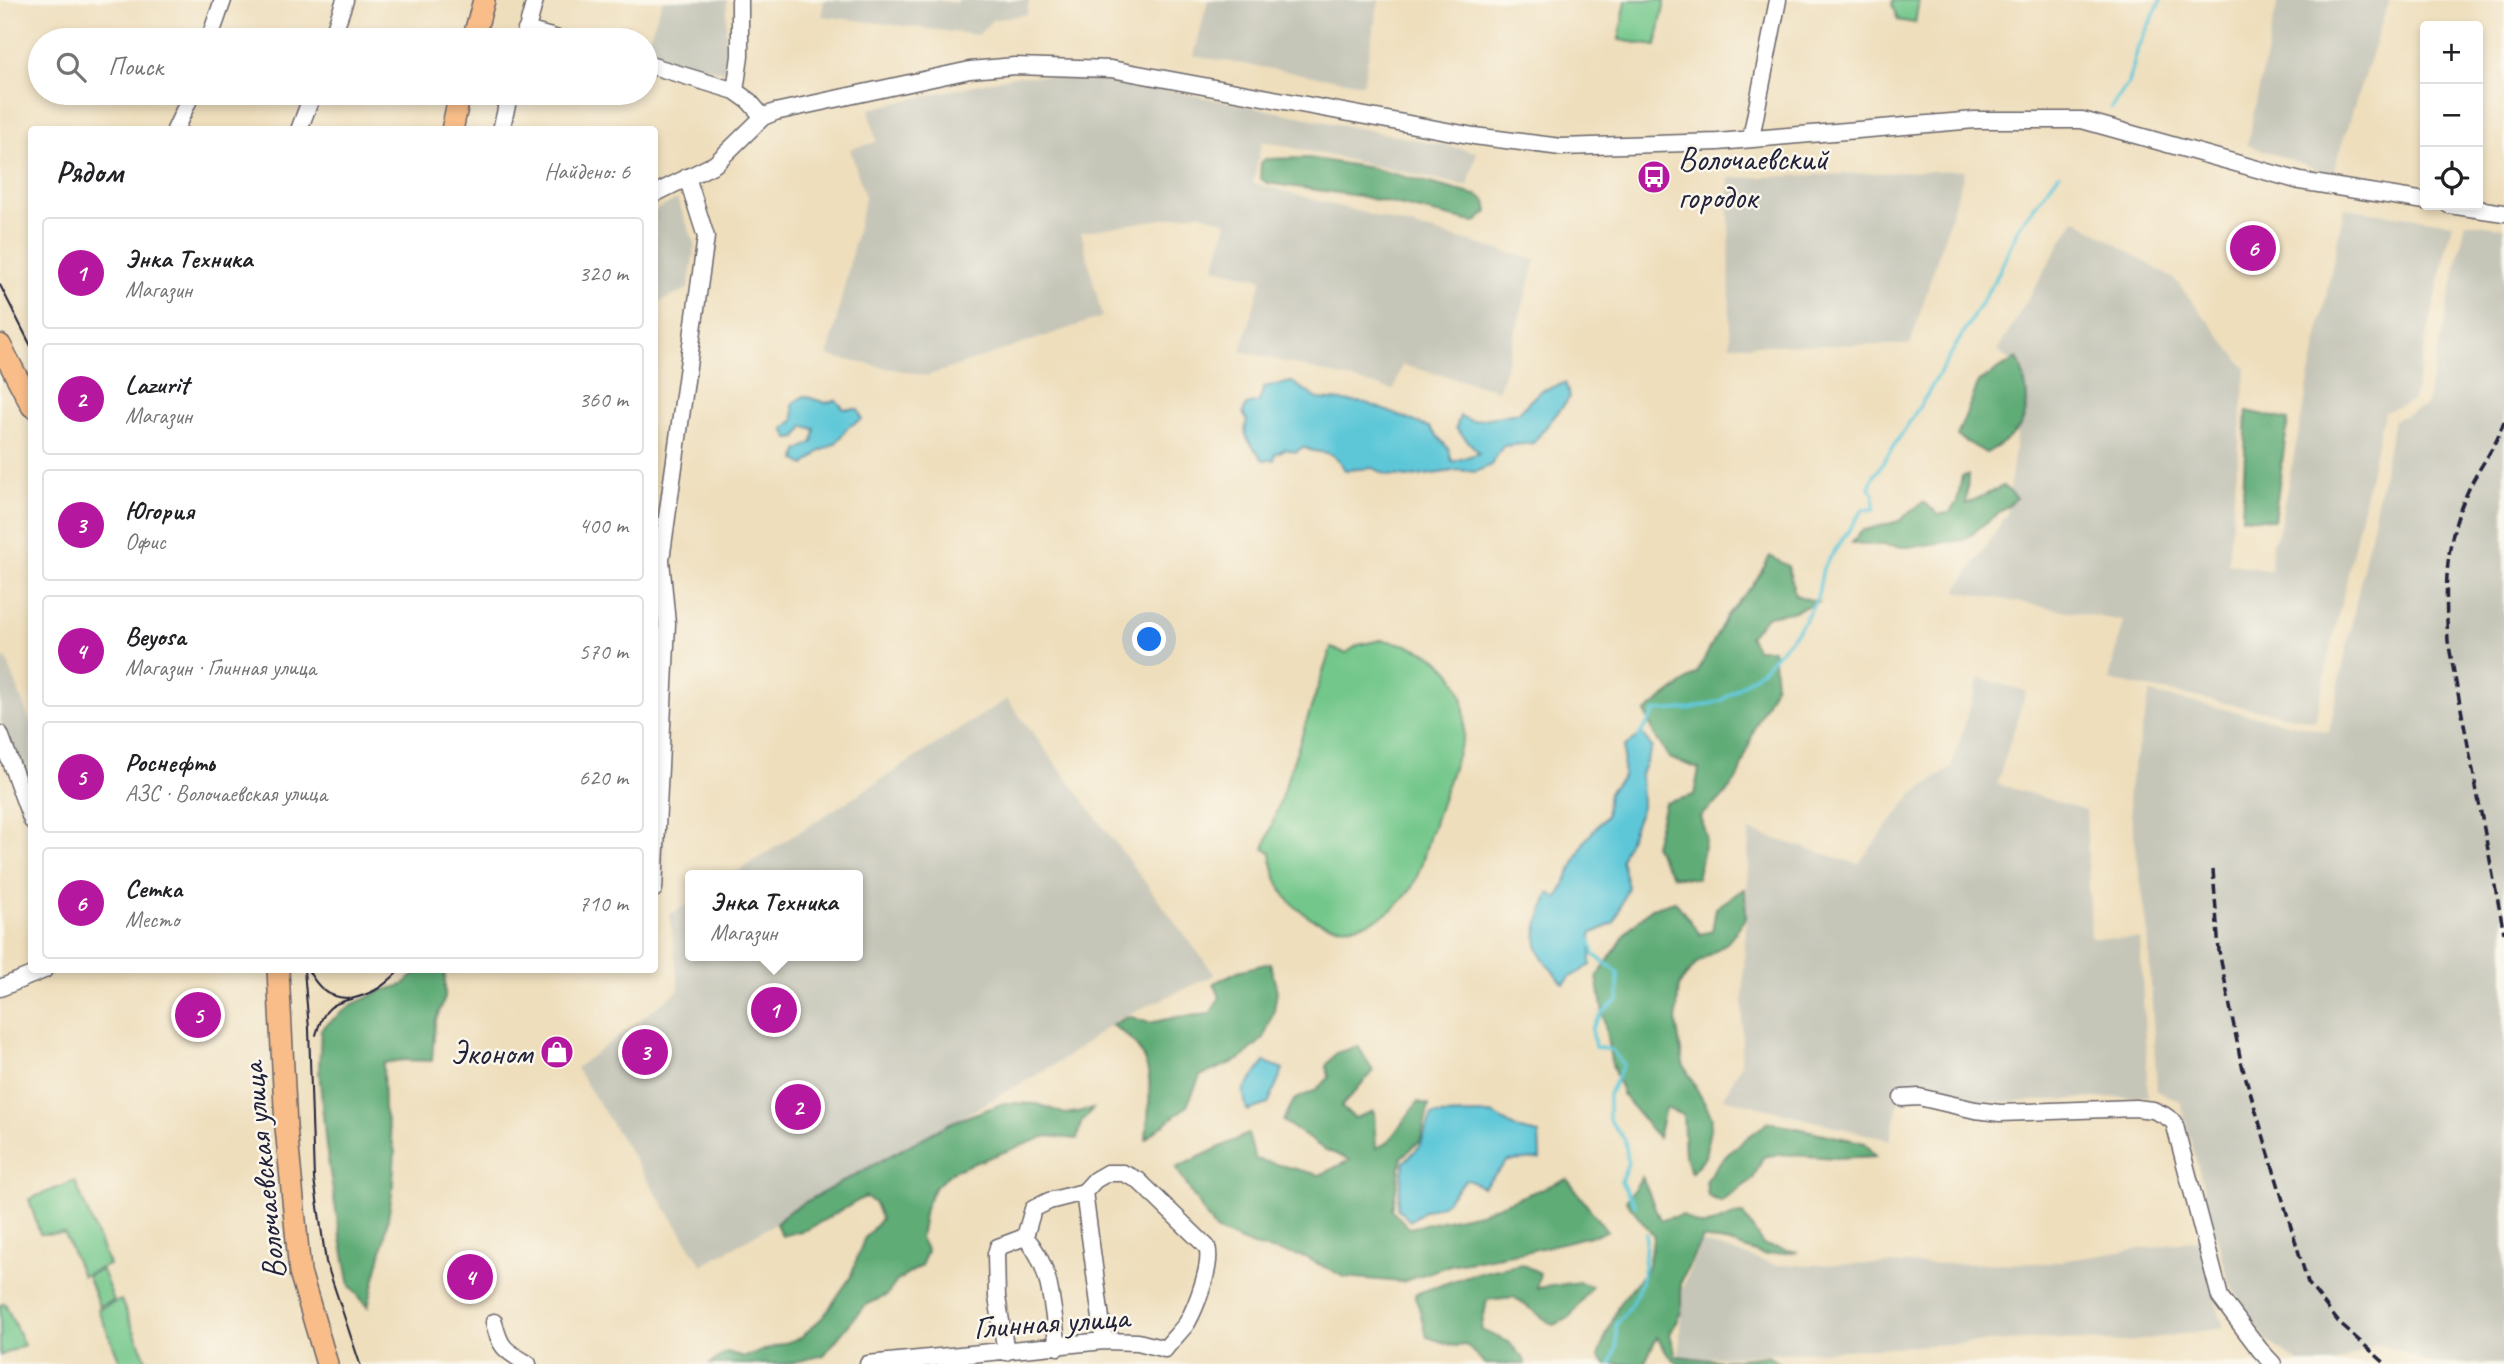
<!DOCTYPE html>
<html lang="ru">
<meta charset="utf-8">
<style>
:root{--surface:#fff;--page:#f6f6f6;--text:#202124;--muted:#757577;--line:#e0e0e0;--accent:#b5179e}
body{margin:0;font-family:Caveat,sans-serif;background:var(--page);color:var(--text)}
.controls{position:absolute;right:21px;top:21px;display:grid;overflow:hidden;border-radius:7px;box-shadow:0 4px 10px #0003}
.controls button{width:63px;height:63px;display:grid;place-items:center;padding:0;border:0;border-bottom:2px solid var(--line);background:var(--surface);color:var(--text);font:35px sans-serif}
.you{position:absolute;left:1150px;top:640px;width:24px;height:24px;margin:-18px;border:5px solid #fff;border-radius:50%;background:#1a73e8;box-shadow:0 0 0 10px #1a73e833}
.badge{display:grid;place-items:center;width:46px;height:46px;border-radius:50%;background:var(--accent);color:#fff;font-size:23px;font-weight:700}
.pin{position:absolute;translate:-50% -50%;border:4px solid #fff;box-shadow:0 2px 7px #0006}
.popup{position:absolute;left:685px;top:870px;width:178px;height:91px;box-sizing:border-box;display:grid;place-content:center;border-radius:7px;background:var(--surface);filter:drop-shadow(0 2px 5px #0005);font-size:23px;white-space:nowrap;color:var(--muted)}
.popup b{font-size:26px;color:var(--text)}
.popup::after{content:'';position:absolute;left:50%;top:100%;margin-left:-14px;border:14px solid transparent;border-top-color:var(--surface)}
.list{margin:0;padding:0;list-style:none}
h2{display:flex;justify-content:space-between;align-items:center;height:91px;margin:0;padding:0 28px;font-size:30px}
h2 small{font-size:23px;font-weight:400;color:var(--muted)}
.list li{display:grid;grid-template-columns:46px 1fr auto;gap:21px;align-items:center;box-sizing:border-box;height:112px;margin:0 14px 14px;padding:0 14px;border:2px solid var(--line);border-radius:7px}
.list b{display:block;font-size:26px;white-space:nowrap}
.list p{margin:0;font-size:23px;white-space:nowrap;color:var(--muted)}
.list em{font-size:23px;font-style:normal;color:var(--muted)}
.icon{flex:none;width:38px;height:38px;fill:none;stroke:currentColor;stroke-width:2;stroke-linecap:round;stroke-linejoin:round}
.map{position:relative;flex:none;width:2504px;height:1364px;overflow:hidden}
.search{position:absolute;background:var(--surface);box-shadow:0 4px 10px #0003;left:28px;top:28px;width:630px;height:77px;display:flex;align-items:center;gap:18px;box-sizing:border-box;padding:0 24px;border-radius:38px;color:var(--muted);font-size:26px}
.panel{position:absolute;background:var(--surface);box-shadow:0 4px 10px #0003;left:28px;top:126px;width:630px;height:847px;border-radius:7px}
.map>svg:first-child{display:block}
.industrial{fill:#c5c5b8}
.green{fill:#73c78b;stroke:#4a7463;stroke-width:2}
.forest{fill:#5eac77;stroke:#406759;stroke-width:2}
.water{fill:#5dc7d8;stroke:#40748a;stroke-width:2}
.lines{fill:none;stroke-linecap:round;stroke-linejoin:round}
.stream{stroke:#5dc7d8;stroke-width:3.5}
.minor-casing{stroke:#696468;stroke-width:19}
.major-casing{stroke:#696468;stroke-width:24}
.minor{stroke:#fff;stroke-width:16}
.major{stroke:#f8bd89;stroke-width:21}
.tram{stroke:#22223b;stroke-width:2}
.rail{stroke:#22223b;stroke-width:3.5;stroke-dasharray:10 5;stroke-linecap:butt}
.labels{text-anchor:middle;stroke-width:5;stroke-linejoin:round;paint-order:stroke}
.poi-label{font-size:33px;fill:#22223b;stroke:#fbf7ec;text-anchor:start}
.street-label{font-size:33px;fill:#22223b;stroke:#fbf7ec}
</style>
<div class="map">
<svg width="2504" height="1364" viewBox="0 0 2504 1364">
<rect width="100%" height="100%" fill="#fbf7ec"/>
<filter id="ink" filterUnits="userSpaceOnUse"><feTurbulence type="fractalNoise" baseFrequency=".0143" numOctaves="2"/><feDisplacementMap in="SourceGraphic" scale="14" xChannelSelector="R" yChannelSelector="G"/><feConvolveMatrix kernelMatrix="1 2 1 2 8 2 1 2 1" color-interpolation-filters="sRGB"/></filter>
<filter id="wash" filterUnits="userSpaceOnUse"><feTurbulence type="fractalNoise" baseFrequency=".00686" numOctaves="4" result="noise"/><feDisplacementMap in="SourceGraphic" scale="28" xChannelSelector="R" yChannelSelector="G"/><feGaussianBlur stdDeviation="1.57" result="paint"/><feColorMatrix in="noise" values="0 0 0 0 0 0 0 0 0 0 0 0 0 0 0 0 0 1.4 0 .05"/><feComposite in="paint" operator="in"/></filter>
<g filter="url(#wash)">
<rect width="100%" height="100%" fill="#eedebc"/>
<path class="industrial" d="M 663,0 L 727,0 L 725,72 L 646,54 L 646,45 Z
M 824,0 L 936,0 L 957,3 L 958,0 L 1029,0 L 1027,14 L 992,20 L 978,35 L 822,16 Z
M 1208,0 L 1379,0 L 1363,84 L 1194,56 Z
M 2278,0 L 2389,0 L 2332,174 L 2247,145 Z
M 1014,76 L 1103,77 L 1477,152 L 1468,186 L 1262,141 L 1253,183 L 1536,260 L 1499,390 L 1402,365 L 1394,390 L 1241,351 L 1262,279 L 1214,268 L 1227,222 L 1199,213 L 1081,232 L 1102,317 L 927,376 L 828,356 L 865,197 L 850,149 L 876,142 L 869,109 Z
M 1965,170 L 1910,345 L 1730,345 L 1729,178 Z
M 677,199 L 695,245 L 688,289 L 655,304 L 655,211 Z
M 2344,208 L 2452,223 L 2413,401 L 2384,412 L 2315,721 L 2109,680 L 2123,621 L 1956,591 L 2007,514 L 2024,371 L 1997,351 L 2075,219 L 2175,280 L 2246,369 L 2228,563 L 2271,571 L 2272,543 L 2278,534 Z
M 2466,222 L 2504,228 L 2504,1364 L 2432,1364 L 2379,1343 L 2335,1364 L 2301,1364 L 2267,1341 L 2230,1285 L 2180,1101 L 2157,1091 L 2148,933 L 2128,792 L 2150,693 L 2329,732 L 2394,420 L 2426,406 Z
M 6,657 L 31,725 L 31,796 L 0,719 L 0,665 Z
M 1979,678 L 2026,691 L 1997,784 L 2086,810 L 2091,938 L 2140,939 L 2148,1096 L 1978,1103 L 1930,1091 L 1898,1104 L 1890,1140 L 1723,1098 L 1741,1065 L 1749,831 L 1858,864 L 1912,795 L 1951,768 Z
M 1007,699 L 1215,975 L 1118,1019 L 1064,1059 L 702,1265 L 576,1068 L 679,990 L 670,915 L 690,902 L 690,956 L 858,956 L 858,875 L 732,875 Z
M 2199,1240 L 2224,1328 L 2127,1342 L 2043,1339 L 1679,1359 L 1682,1291 L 1701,1242 L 1776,1265 L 2048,1263 Z"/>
<path class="green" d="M 1626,0 L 1665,0 L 1656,46 L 1619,40 Z
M 1893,0 L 1919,0 L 1915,23 L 1898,20 L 1892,5 Z
M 1381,640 C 1439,647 1472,676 1463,738 C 1452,770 1441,803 1430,835 C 1425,850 1422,867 1415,881 C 1398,917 1352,938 1315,920 C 1287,906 1273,883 1271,852 L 1264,849 L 1331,648 L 1346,653 L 1358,645 Z
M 75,1181 L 109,1265 L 82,1276 L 64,1233 L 40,1234 L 29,1199 Z
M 102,1270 L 114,1301 L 99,1306 L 87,1275 Z
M 121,1300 L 148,1364 L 121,1364 L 98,1309 Z
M 5,1303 L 24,1345 L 0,1356 L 0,1305 Z"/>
<path class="forest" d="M 1308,158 L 1371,168 L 1479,196 L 1486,201 L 1488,212 L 1476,222 L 1468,221 L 1359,196 L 1267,183 L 1260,178 L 1261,163 L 1265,159 Z
M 2017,358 C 2022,366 2023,375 2025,384 C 2033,420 2016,437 1986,453 L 1957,436 L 1979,382 Z
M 2247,411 L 2288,420 L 2274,520 L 2242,517 Z
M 1968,475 L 1966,504 L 2003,486 L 2017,498 L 1964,540 L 1907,547 L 1852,543 L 1861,531 L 1899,521 L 1923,502 L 1939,514 L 1949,513 L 1957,502 L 1962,476 Z
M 1770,556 L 1788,566 L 1795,595 L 1818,602 L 1792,612 L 1768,616 L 1749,636 L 1756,649 L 1773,649 L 1776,684 L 1755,727 L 1738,777 L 1723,797 L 1700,816 L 1706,836 L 1697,879 L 1672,876 L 1654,845 L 1665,803 L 1694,795 L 1699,769 L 1669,758 L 1654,734 L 1645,712 L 1697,673 L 1727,615 L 1756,581 Z
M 1745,888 L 1746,917 L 1728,942 L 1696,964 L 1679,985 L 1676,1022 L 1683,1064 L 1712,1117 L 1705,1157 L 1691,1173 L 1685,1156 L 1683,1115 L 1665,1108 L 1658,1138 L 1622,1094 L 1611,1061 L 1597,977 L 1629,929 L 1652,908 L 1675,901 L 1700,934 L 1712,931 L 1716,908 Z
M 1270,963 L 1277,991 L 1274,1010 L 1264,1038 L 1239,1060 L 1200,1076 L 1187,1106 L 1146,1139 C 1150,1092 1160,1052 1111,1025 L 1129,1016 L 1149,1023 L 1177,1017 L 1210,1014 L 1220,997 L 1214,983 L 1238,971 Z
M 419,970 L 445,970 L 445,998 L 435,1022 L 432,1061 L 403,1060 L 383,1063 L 384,1109 L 395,1152 L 392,1194 L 384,1242 L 368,1307 L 350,1286 L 337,1217 L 326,1147 L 319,1070 L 321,1029 L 351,1005 L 381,991 L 403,985 Z
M 1358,1046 L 1373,1071 L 1341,1107 L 1355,1118 L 1374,1111 L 1376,1148 L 1387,1143 L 1418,1102 L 1429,1105 L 1421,1140 L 1402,1157 L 1392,1210 L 1409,1228 L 1479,1213 L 1567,1179 L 1607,1232 L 1529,1251 L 1450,1265 L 1402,1282 L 1344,1277 L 1305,1257 L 1253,1246 L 1215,1230 L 1176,1168 L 1248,1134 L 1255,1159 L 1320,1175 L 1350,1160 L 1324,1149 L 1283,1121 L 1294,1100 L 1314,1091 L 1329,1078 L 1326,1066 L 1336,1053 Z
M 1004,1103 L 1038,1104 L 1065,1114 L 1093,1109 L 1081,1123 L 1077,1139 L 1047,1136 L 953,1171 L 934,1188 L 925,1208 L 920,1238 L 927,1251 L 921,1266 L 897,1281 L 887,1295 L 864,1306 L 824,1355 L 786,1364 L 710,1364 L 727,1352 L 744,1357 L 800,1338 L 823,1317 L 850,1278 L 864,1239 L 881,1219 L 875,1203 L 865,1197 L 808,1229 L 782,1236 L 776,1224 L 789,1211 L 950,1123 Z
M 1769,1122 L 1865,1143 L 1876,1156 L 1835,1158 L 1780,1154 L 1763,1157 L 1753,1179 L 1721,1202 L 1708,1196 L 1706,1180 C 1723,1155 1744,1139 1769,1122 Z
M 1642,1177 L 1660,1220 L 1682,1215 C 1711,1238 1716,1215 1743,1214 L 1763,1245 L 1798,1252 L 1764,1255 L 1730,1243 L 1702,1238 L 1681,1282 L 1681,1312 L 1670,1334 L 1676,1356 L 1722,1361 L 1767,1356 L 1782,1364 L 1678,1364 L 1665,1351 L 1657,1337 L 1644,1364 L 1606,1364 L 1598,1356 L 1619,1304 L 1647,1269 L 1654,1236 L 1626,1201 Z
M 1522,1264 L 1540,1273 L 1537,1288 L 1579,1282 L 1592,1286 L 1569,1318 L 1553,1325 L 1514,1297 L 1487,1300 L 1481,1330 L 1509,1342 L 1525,1361 L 1525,1364 L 1485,1364 L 1466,1345 L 1455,1346 L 1427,1337 L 1415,1294 L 1470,1275 Z"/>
<path class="water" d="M 1292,382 L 1318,399 L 1366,403 L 1429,427 L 1449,449 L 1452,462 L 1479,453 L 1456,428 L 1460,416 L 1472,421 L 1518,413 L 1540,391 L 1565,383 L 1570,397 L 1533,443 L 1503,446 L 1491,465 L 1476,472 L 1460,470 L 1411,477 L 1387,475 L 1373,468 L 1345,470 C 1329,444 1325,458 1303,447 L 1296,452 L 1285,449 L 1275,454 L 1274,460 L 1263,460 C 1253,443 1241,441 1247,420 L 1243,413 L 1246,405 L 1259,402 L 1264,387 Z
M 804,396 L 826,403 L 836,400 L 844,409 L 858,409 L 862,419 L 848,427 L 836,443 L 819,452 L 805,465 L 796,460 L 798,451 L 813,442 L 815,429 L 804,426 L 797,438 L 789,439 L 784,429 L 794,420 L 793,403 Z
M 1642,734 L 1652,747 L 1641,774 L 1642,807 L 1621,860 L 1628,887 L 1614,923 L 1591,934 L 1591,965 L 1569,978 L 1564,984 C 1528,945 1532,941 1549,893 L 1558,898 L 1584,842 L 1606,816 L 1609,792 L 1623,776 L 1624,747 Z
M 1265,1062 L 1283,1069 L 1268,1104 L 1247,1111 L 1243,1091 Z
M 1492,1114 L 1520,1130 L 1539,1134 L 1540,1159 L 1508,1161 L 1483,1187 L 1466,1179 L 1444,1204 L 1424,1211 L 1410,1221 L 1397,1208 L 1404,1162 L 1420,1146 L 1432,1115 Z"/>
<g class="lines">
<path class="stream" d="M 2111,108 L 2129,83 L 2138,47 L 2161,0
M 1638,738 L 1655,711 L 1689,709 L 1721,701 L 1763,669 L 1799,629 L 1817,599 L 1823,568 L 1863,509 L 1874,510 L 1874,495 L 1869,487 L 1873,478 L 1925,398 L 1998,274 L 2018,228 L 2059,174
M 1591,940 L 1594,955 L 1618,972 L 1618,1000 L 1602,1013 L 1592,1029 L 1595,1047 L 1612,1050 L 1623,1065 L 1609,1094 L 1609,1120 L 1625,1140 L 1628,1162 L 1621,1182 L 1635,1205
M 1611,1364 L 1617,1347 L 1616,1325 C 1643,1293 1645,1275 1646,1234"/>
</g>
</g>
<g filter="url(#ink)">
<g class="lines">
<defs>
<path id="minor" d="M 526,30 L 562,40
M 209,40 L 223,0
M 331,40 L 345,0
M 524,40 L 535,0
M 646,64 L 735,91 L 749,101 L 763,117
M 735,91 L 740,56 L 740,0
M 175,130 L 192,93
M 299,130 L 313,93
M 501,130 L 510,93
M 1751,138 L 1778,0
M 654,194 L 715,164 L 763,117 L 775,112 L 970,70 L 1015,66 L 1111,69 L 1474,136 L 1561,147 L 1718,142 L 1975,120 L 2082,120 L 2300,181 L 2425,201
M 2449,205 L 2504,213
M 0,734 L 32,821
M 654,889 L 667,624 L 661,560 L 706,237 L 687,177
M 0,988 L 44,970
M 1902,1098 L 1919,1097 L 1975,1110 L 2000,1113 L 2135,1108 L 2153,1110 L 2164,1115 L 2174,1122 L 2220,1297 L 2260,1350 L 2273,1364
M 1084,1192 L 1104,1341
M 1025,1237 C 1052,1265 1052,1309 1058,1347
M 494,1322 C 500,1349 506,1351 528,1364
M 868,1364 L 1104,1341 L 1138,1342 L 1165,1349 C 1172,1340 1180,1332 1187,1323 C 1196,1307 1213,1264 1207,1247 L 1138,1180 L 1123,1173 L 1107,1173 L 1095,1180 L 1084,1192 L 1049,1201 L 1033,1209 L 1025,1237 L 998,1247 L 996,1254 L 997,1297 L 1006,1352"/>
<path id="major" d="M 473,40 L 484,0
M 452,130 L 460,93
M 0,345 L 32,406
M 278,970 L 286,1127 L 300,1272 L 327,1364"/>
</defs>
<use href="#minor" class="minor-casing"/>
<use href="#major" class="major-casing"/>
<use href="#minor" class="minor"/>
<use href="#major" class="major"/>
<path class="tram" d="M 0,285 L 32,348
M 304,970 L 309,1029 L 314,1179 L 326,1262 L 360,1364
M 308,970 C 317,986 327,998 348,998
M 316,1035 C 327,994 343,1006 374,991 C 384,986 393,977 400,970"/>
<path class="rail" d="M 2504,421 C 2497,447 2477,469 2467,493 C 2444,543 2445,587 2448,641 L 2504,933
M 2213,870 L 2219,951 L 2241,1062 L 2308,1283 L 2340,1324 L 2386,1364"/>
</g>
</g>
<defs>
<symbol id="bus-disc" viewBox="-11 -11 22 22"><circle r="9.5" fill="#b5179e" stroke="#fbf7ec"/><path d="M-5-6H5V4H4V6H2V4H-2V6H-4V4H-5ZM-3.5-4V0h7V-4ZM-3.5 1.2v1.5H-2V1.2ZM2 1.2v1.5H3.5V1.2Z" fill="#fff"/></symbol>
<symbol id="shop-disc" viewBox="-11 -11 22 22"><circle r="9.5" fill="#b5179e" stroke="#fbf7ec"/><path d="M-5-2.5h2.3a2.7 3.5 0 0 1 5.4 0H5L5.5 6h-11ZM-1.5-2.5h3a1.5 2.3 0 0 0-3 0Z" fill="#fff"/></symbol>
</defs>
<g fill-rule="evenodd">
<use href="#bus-disc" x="1635" y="158" width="38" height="38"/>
<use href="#shop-disc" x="538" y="1033" width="38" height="38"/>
</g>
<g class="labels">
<g class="poi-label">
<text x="1678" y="170">Волочаевский<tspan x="1678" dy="38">городок</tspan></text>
<text x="532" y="1064" text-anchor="end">Эконом</text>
</g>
<g class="street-label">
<text transform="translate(262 1171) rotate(-96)" y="12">Волочаевская улица</text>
<text transform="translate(1051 1321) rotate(-4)" y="12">Глинная улица</text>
</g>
</g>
</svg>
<div class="controls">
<button>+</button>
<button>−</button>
<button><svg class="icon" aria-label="locate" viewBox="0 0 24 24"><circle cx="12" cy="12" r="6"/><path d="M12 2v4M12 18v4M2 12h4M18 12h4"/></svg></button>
</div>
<div class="you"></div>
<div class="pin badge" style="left:774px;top:1010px">1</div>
<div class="popup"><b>Энка Техника</b>Магазин</div>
<div class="pin badge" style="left:798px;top:1107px">2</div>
<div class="pin badge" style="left:645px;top:1052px">3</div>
<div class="pin badge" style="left:470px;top:1277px">4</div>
<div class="pin badge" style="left:198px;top:1015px">5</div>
<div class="pin badge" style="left:2253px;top:248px">6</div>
<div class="search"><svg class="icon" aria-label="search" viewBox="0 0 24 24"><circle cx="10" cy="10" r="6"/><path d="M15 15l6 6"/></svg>Поиск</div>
<section class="panel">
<h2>Рядом<small>Найдено: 6</small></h2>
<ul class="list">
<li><span class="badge">1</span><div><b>Энка Техника</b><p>Магазин</p></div><em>320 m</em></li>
<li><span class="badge">2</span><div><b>Lazurit</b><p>Магазин</p></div><em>360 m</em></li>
<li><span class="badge">3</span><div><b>Югория</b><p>Офис</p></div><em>400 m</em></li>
<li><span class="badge">4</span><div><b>Beyosa</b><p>Магазин · Глинная улица</p></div><em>570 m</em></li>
<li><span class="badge">5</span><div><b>Роснефть</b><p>АЗС · Волочаевская улица</p></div><em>620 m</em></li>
<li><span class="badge">6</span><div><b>Сетка</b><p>Место</p></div><em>710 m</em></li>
</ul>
</section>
</div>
